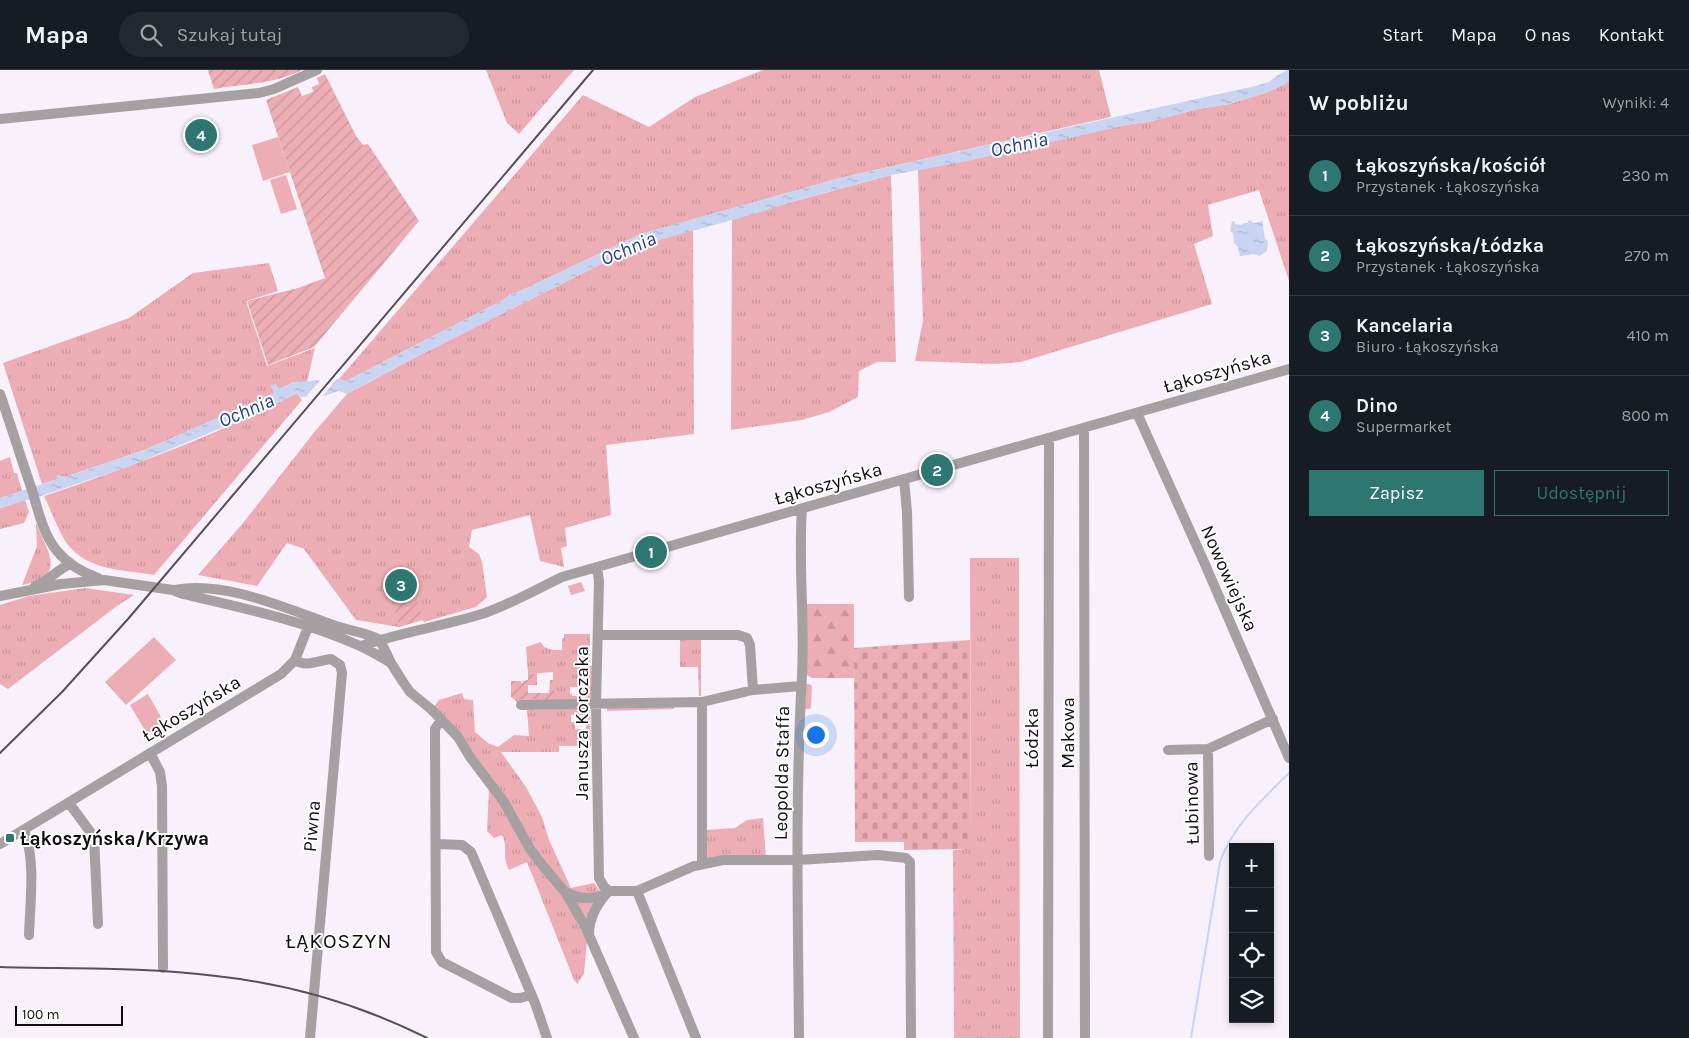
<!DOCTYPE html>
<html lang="pl">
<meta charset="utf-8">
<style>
:root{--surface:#171b24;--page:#242831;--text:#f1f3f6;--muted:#9ea1a6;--line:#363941;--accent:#2d7671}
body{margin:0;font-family:Karla,sans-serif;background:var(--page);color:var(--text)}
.controls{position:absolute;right:15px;bottom:15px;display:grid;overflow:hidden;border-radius:0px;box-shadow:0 2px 8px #0003}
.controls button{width:45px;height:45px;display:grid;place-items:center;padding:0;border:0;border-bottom:1px solid var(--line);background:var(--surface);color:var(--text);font:25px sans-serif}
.scale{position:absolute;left:15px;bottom:12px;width:108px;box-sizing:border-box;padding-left:5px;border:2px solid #0f0c10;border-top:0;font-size:14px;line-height:18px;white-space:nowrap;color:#0f0c10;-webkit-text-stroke:4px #fff;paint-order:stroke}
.you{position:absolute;left:815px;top:664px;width:18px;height:18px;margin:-12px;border:4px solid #fff;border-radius:50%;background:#1a73e8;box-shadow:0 0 0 8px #1a73e833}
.badge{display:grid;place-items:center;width:32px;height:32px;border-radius:50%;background:var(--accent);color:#fff;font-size:16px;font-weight:700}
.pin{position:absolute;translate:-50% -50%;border:2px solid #fff;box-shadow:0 1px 5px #0006}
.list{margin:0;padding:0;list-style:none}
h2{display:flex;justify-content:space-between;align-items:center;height:65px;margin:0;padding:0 20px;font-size:21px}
h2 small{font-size:16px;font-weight:400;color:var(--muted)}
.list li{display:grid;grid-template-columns:32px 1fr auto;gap:15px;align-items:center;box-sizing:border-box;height:80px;padding:0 20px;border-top:1px solid var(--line)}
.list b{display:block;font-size:19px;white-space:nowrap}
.list p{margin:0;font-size:16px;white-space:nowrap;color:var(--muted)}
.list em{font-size:16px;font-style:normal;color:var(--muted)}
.actions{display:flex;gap:10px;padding:15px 20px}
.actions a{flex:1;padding:11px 0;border:1px solid var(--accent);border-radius:0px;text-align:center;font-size:18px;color:var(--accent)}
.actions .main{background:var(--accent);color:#fff}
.icon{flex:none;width:28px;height:28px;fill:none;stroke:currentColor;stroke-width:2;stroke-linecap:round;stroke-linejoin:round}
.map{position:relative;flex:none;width:1289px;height:968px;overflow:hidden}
header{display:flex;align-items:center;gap:30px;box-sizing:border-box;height:70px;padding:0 25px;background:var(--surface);border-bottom:1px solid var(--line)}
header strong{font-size:24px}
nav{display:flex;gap:28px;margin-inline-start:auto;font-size:18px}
.search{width:350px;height:45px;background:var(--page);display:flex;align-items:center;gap:12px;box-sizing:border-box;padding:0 18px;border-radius:28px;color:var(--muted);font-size:19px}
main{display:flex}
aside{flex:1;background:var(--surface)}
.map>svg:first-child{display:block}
.grass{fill:url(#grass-tufts);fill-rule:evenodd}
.forest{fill:url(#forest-firs)}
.cemetery{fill:url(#cemetery-stones)}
.garden{fill:url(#garden-furrows)}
.pitch{fill:#ecaeb4}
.water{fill:url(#water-ripples)}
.pier{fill:#f8f0fa}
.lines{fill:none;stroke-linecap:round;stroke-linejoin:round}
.stream{stroke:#c8d4f2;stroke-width:2}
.minor{stroke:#a5a0a2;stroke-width:10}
.rail{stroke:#555156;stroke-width:2}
.poi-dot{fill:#2d7671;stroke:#fff;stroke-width:2}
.labels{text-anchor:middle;stroke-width:4;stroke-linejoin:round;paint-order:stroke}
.street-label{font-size:19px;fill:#0f0c10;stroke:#fff}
.poi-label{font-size:19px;font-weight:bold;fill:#0f0c10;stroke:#fff;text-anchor:start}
.water-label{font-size:20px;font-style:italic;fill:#253b8c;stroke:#fff}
.quarter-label{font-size:21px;letter-spacing:1px;fill:#0f0c10;stroke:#fff}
</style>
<header>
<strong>Mapa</strong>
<div class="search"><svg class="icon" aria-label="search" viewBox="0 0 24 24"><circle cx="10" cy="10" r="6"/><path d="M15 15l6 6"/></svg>Szukaj tutaj</div>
<nav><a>Start</a><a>Mapa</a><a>O nas</a><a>Kontakt</a></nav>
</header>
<main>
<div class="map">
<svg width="1289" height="968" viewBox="0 0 1289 968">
<defs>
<pattern id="grass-tufts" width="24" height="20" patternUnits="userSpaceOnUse" patternTransform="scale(1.25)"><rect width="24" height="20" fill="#ecaeb4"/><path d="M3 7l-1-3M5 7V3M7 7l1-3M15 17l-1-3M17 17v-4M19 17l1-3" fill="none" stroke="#c9949a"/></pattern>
<pattern id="forest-firs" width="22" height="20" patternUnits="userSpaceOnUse" patternTransform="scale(1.25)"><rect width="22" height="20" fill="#ecaeb4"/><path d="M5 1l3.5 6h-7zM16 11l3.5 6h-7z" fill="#c9949a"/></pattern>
<pattern id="cemetery-stones" width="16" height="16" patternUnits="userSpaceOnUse" patternTransform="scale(1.25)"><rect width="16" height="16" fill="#ecaeb4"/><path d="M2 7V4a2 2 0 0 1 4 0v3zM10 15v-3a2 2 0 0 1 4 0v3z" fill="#c9949a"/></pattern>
<pattern id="garden-furrows" width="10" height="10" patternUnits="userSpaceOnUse" patternTransform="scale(1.25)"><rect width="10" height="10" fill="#ecaeb4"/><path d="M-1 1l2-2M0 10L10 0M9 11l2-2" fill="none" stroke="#c9949a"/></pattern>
<pattern id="water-ripples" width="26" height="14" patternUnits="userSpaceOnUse" patternTransform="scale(1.25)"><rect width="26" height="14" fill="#c8d4f2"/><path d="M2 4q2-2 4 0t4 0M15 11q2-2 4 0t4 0" fill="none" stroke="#abb5ce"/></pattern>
</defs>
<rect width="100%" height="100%" fill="#f8f0fa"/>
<path class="grass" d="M 486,0 L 574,0 L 519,64 L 507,53 Z
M 763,0 L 1099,0 L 1111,47 L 844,107 L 641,164 L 516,223 L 511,223 L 505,229 L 346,311 L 339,309 L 583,25 L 649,57 L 695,27 Z
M 1289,12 L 1289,211 L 1259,120 L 1208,135 L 1213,166 L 1194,174 L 1212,234 L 1021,292 L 994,294 L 915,291 L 923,250 L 918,100 L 1131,54 L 1148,52 L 1198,39 L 1229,34 L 1268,22 Z
M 891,105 L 896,292 L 877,292 L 859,301 L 858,327 L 829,342 L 802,350 L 731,360 L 732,148 Z
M 693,160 L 694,364 L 606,375 L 611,445 L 565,458 L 567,476 L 561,478 L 564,497 L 540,491 L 530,445 L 472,460 L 469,477 L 479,484 L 482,492 L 487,527 L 476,537 L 424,552 L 422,550 L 399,557 L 356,550 L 304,479 L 287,473 L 257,516 L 198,505 L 243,453 L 316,360 L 347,324 L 416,287 L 637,176 Z
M 269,193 L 278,221 L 246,231 L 267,296 L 315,278 L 307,312 L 294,312 L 279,319 L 271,316 L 275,323 L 147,379 L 65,407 L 57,405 L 58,409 L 42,414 L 3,293 L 129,248 L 193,203 Z
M 297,323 L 302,330 L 154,505 C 125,500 89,501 68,475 C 60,465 50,438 44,426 C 130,397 217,365 297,323 Z
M 10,387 L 14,403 L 17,403 L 22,421 L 0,428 L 0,391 Z
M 25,430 L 29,442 L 24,453 L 0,459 L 0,438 Z
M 36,453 C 48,483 68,506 22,515 L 37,476 Z
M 970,488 L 1019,488 L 1020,968 L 954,968 L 953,780 L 965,779 L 971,773 Z
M 581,512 L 585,521 L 571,525 L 568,516 Z
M 85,518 L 134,525 L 117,536 L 8,619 L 0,614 L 0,535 L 29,526 Z
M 564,564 L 590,564 L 590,596 L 594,596 L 593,629 L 587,631 L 517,632 L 514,629 L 554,629 L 553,602 L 528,604 L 526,577 L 541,572 L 544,577 L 553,580 L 562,580 L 562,568 L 564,568 ZM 570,617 L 582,617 L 582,626 L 572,626 L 572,624 L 570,624 Z
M 701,568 L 701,626 L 699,626 L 698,597 L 680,597 L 680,569 Z
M 806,614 L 809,614 L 812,616 L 811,638 L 809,639 L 805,639 Z
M 462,623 L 464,629 L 473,630 L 475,662 L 488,673 L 498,677 L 514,665 L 529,666 L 527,640 L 590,638 L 591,676 L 559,676 L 559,682 L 501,682 L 526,717 L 542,747 L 549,770 L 571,818 L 594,813 L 602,824 L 587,857 L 432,639 L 439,630 ZM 571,645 L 586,645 L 586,659 L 575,659 L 575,652 L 571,652 Z
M 674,635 L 674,639 L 607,641 L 607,636 Z
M 489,720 L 491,720 L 563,823 L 587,871 L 584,904 L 577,914 L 574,910 L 527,792 L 509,800 C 501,785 509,778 502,765 L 494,768 L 487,761 Z
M 763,748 L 766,787 L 705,790 L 706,760 L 735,758 L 747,750 Z"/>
<path class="forest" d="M 805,534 L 854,534 L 854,608 L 812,608 L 807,605 Z"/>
<path class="cemetery" d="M 970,570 L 971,773 L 966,779 L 904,780 L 904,772 L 855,772 L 854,578 Z"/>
<path class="garden" d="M 208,0 L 302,0 C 276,14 243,14 214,19 Z
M 325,4 L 356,66 L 363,75 L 368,74 L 419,151 L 314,277 L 268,295 L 247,231 L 298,218 L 325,208 L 266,30 L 298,17 L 302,26 L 313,22 L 312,17 L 319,14 L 317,8 Z
M 414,516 L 422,550 L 399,557 L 391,521 Z
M 537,603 L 537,615 L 528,615 L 528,623 L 549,623 L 550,610 L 554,610 L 554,629 L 514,629 L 511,627 L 511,611 L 521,611 L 521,613 L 523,613 L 523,611 L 528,610 L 528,604 Z"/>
<path class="pitch" d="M 278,67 L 290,102 L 263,111 L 252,75 Z
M 286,105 L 297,139 L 281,144 L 270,110 Z
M 154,567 L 176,590 L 126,635 L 105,612 Z
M 148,624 L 165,654 L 147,664 L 130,635 Z"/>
<path class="water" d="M 1287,0 L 1289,0 L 1289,12 L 1268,22 L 1229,34 L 1198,39 L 1148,52 L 1131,54 L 968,91 L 891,105 L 798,130 L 754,144 L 637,176 L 416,287 L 347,324 L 339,321 L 324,326 L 301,327 L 296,323 L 267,339 L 130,396 L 44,425 L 0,438 L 0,428 L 58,409 L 57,405 L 66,407 L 147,379 L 274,323 L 271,315 L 276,314 L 279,319 L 294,312 L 339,309 L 346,311 L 505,229 L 511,223 L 516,223 L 641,164 L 718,142 L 844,107 L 1255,16 L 1269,12 L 1275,7 Z
M 1262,149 L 1265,169 L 1268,171 L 1267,181 L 1259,186 L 1254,184 L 1240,186 L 1238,177 L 1234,173 L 1233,163 L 1230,161 L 1232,151 L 1235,152 L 1235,154 L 1242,155 L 1244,153 L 1248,153 L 1249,150 L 1254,153 L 1261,152 Z"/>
<path class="pier" d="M 339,306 L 321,328 L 303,330 L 322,308 Z"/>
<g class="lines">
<path class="stream" d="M 1191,968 L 1220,792 C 1233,755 1262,730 1289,703"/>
<path class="minor" d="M 0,49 L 259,23 L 274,19 L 317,0
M 0,324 C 11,356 21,388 32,420 C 38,440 43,464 57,481 C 68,494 81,502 98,508
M 1137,343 L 1204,492 L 1289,688
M 1084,358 L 1085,968
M 904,409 L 907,442 L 909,527
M 597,497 L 599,511 L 596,634 L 599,808 L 604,817 L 609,821 L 637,821 L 694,796 L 723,790 L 798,790 L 878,785 L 906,788 L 910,792 L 910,799 L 911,968
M 35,516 C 48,511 57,500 70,494
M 175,520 C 225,510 287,539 333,555 C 349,561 366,562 380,570
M 0,526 L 61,514 L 104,510 L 173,520 L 183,524 C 244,538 304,551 360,576 C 371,581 381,587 391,593
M 599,565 L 738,565 L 747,568 L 750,575 L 753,620
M 380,570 L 391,593 L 403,612 L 410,622 L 432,640 L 458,667 L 470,687 L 504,732 L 530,779 L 543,796 L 565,822 L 585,856 L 634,968
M 361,576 C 401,562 444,556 485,543 C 511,534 537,519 562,507 L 1289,299
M 295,590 C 307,598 319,590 331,589 L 340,595 L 342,603 L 310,968
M 702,632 L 702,794
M 521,635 L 702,632 L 753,620 L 801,616
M 441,650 L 435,659 L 435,664 L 436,882 L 442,892 L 512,928 L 520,928 L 531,925
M 1208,679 L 1209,786
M 1168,680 L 1208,679 L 1273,649
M 150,683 L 160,702 L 162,716 L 163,898
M 69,733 L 94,767 L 98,854
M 24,760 C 36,790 30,832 29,865
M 0,774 L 281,604 L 295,590 L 312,547
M 437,774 L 462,775 L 471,782 L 535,933 L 547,968
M 637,821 L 696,968
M 565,822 C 578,829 590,830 604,825
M 589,864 C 589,848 598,832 609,821
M 799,968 C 798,847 795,726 802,605 C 805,550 798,494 802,439
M 1048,968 L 1049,368"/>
<path class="rail" d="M 0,683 L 62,622 L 128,549 L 593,0
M 0,897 C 72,899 145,897 216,906 C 289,914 361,935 427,968"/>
</g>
<rect class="poi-dot" x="5" y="763" width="10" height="10" rx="2.5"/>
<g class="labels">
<g class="street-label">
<text transform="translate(1217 301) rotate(-16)" y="7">Łąkoszyńska</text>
<text transform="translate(828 413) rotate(-16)" y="7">Łąkoszyńska</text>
<text transform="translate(1230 508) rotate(66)" y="7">Nowowiejska</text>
<text transform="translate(191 638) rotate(-31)" y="7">Łąkoszyńska</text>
<text transform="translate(581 653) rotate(-90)" y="7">Janusza Korczaka</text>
<text transform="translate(1067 663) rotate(-90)" y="7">Makowa</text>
<text transform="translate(1031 668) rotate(-90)" y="7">Łódzka</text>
<text transform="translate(781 703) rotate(-89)" y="7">Leopolda Staffa</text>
<text transform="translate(1191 733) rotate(-91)" y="7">Łubinowa</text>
<text transform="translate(311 756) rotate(-85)" y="7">Piwna</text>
</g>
<g class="poi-label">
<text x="20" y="775">Łąkoszyńska/Krzywa</text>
</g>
<g class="water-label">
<text transform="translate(1019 74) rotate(-12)" y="7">Ochnia</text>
<text transform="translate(628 178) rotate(-23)" y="7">Ochnia</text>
<text transform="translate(246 340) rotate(-23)" y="7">Ochnia</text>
</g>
<g class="quarter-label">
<text x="339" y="878">ŁĄKOSZYN</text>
</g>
</g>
</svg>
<div class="controls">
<button>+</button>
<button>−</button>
<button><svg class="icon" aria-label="locate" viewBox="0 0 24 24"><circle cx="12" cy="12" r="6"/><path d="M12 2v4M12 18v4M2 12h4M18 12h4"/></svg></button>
<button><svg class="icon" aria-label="layers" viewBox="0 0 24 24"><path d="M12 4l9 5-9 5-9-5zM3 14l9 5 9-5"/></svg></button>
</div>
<div class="scale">100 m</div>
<div class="you"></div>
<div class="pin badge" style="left:651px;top:482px">1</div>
<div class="pin badge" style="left:937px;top:400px">2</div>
<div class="pin badge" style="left:401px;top:515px">3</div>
<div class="pin badge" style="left:201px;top:65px">4</div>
</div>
<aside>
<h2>W pobliżu<small>Wyniki: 4</small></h2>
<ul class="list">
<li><span class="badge">1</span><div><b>Łąkoszyńska/kościół</b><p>Przystanek · Łąkoszyńska</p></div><em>230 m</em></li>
<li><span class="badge">2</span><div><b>Łąkoszyńska/Łódzka</b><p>Przystanek · Łąkoszyńska</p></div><em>270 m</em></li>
<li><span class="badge">3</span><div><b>Kancelaria</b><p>Biuro · Łąkoszyńska</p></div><em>410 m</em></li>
<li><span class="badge">4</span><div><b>Dino</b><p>Supermarket</p></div><em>800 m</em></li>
</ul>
<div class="actions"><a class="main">Zapisz</a><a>Udostępnij</a></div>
</aside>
</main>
